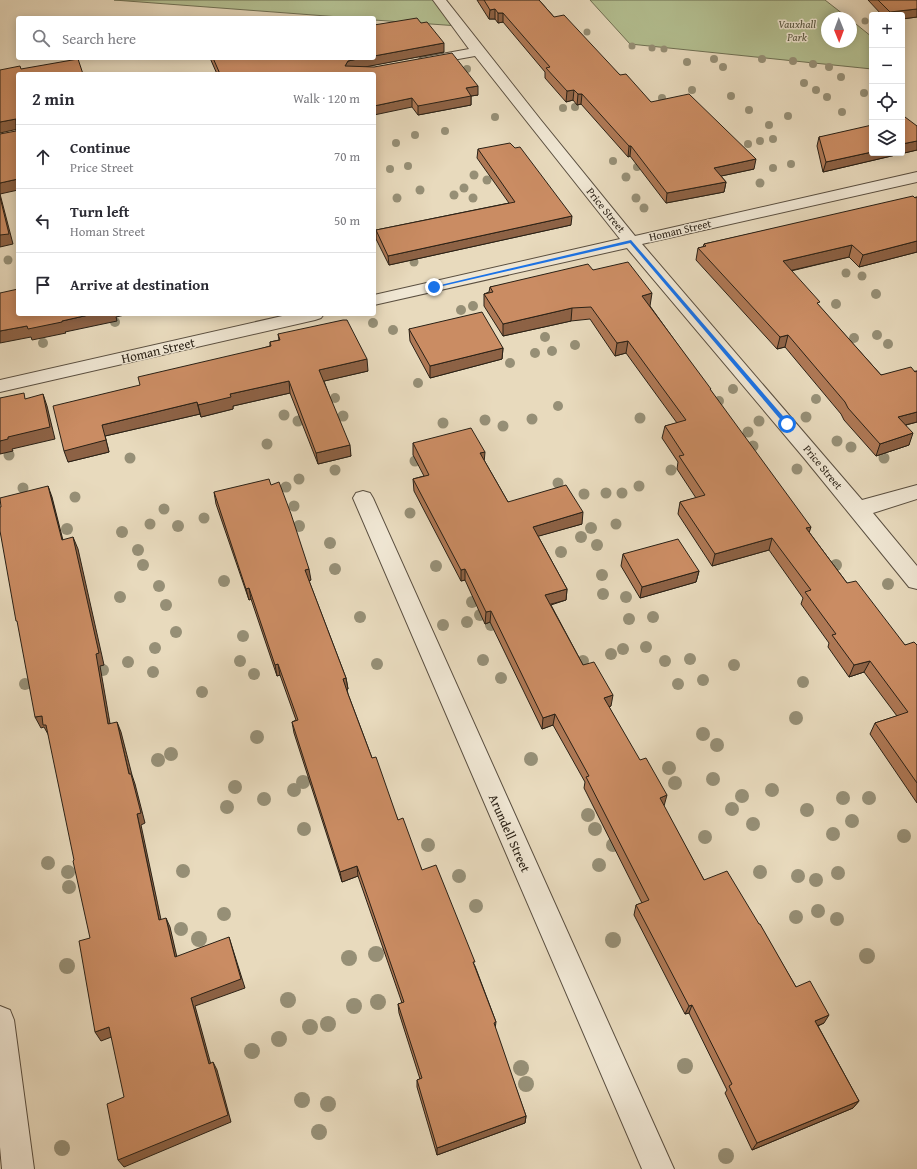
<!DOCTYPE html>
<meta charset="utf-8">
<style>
:root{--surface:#fff;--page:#f7f7f7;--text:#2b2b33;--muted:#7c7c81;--line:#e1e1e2}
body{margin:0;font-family:"Gentium Book Plus",serif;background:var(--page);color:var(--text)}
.controls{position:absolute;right:12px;top:12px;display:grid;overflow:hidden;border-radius:4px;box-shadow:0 2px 10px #0003}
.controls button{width:36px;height:36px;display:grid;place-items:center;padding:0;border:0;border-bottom:1px solid var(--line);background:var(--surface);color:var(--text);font:20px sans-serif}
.compass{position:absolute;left:821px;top:12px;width:36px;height:36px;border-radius:50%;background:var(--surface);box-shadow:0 2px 10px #0003;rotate:179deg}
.stop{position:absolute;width:12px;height:12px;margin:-9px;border:3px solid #1a73e8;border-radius:50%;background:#fff}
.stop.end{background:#1a73e8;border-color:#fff;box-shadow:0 1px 4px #0008}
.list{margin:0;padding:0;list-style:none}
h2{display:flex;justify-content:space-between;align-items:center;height:52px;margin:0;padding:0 16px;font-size:17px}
h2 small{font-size:13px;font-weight:400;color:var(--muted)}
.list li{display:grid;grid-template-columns:26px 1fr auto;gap:12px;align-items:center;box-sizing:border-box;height:64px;padding:0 16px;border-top:1px solid var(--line)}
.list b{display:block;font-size:15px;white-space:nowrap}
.list p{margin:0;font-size:13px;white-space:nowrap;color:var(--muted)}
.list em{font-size:13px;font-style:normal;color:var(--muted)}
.icon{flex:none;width:22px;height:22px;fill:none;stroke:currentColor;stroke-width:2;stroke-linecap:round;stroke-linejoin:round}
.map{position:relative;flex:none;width:917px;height:1169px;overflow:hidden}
.search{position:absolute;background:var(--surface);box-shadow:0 2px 10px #0003;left:16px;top:16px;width:360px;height:44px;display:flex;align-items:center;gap:10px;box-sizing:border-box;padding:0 14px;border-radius:4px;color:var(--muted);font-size:15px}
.panel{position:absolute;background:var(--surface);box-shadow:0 2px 10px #0003;left:16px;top:72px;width:360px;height:244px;border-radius:4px}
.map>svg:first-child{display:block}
.green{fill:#b4c092;stroke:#6f7054}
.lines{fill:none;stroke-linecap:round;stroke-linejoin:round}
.minor-casing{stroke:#5a4f40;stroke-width:2}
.minor{fill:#f0e7d4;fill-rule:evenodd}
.tree{fill:#968f76}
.wall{fill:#ae7855;stroke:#2a2116}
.shaded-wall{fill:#8d6245;stroke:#2a2116}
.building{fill:#ca8c63;stroke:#2a2116}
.route{fill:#1a73e8}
.labels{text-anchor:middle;stroke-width:3;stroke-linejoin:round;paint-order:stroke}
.far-park-label{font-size:11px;font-style:italic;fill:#53513b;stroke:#f0e7d4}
.far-street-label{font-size:11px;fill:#2a2116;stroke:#f0e7d4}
.street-label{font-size:13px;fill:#2a2116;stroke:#f0e7d4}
</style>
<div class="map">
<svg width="917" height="1169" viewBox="0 0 917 1169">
<rect width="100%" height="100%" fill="#e8dabd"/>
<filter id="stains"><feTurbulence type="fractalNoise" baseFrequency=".005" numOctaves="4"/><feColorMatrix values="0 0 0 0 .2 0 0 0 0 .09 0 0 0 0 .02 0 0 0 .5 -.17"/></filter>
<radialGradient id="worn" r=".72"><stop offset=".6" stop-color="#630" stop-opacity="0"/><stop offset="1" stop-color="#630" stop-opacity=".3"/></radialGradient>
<path class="green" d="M 114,0 L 434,0 L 459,26 L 374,20 L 374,18 L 353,18 Z
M 590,0 L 825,0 L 848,18 L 827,18 L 827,42 L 851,42 L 851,20 L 872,37 L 872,69 L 630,44 Z"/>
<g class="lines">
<defs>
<path id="minor" d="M 433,0 L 446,0 L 540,119 L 635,236 L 917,172 L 917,182 L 642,244 L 862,500 L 917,485 L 917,499 L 873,513 L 917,566 L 917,589 L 909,587 L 804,458 L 627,248 L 374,305 L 374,295 L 620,239 L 475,56 L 425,65 L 420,64 L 418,61 L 420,58 L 469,49 Z
M 291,314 L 324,314 L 321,318 L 315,320 L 0,392 L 0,380 Z
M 363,491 L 370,493 L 373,498 L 674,1169 L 642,1169 L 353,498 L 356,493 Z
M 0,1006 L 10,1010 L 14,1020 L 34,1169 L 2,1169 L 0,1147 Z"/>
</defs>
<use href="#minor" class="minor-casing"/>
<use href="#minor" class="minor"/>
</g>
<g class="tree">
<circle cx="865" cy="21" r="3.5"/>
<circle cx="587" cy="32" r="3.5"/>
<circle cx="632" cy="46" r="3.5"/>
<circle cx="652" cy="48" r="3.5"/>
<circle cx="664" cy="49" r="3.5"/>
<circle cx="714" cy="59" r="4"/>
<circle cx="762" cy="59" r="4"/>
<circle cx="793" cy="61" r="4"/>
<circle cx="687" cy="62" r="4"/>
<circle cx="813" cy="64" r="4"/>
<circle cx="723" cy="67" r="4"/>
<circle cx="829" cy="67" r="4"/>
<circle cx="467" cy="69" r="4"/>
<circle cx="841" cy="77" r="4"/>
<circle cx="804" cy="83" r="4"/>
<circle cx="692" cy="90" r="4"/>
<circle cx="816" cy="90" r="4"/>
<circle cx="864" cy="93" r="4"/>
<circle cx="731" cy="96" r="4"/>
<circle cx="827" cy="97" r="4"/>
<circle cx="662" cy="98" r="4"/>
<circle cx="575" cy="107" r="4"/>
<circle cx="563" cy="108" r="4"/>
<circle cx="749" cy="110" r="4"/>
<circle cx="842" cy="112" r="4"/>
<circle cx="788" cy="116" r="4"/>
<circle cx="495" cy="117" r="4"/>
<circle cx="769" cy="125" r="4"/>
<circle cx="445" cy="131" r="4"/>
<circle cx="415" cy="135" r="4"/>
<circle cx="773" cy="139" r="4"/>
<circle cx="760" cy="141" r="4"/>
<circle cx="396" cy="143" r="4"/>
<circle cx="748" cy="144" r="4"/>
<circle cx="613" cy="161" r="4"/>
<circle cx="791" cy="164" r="4"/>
<circle cx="408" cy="166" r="4"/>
<circle cx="637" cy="167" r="4"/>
<circle cx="773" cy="168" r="4"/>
<circle cx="390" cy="169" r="4"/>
<circle cx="474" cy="175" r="4.5"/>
<circle cx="626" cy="177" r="4.5"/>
<circle cx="487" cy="180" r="4.5"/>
<circle cx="760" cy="183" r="4.5"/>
<circle cx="464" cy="188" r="4.5"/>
<circle cx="420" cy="190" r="4.5"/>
<circle cx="454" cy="195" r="4.5"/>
<circle cx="397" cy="198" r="4.5"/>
<circle cx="473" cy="198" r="4.5"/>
<circle cx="636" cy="198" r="4.5"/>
<circle cx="644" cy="208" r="4.5"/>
<circle cx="8" cy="260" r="4.5"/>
<circle cx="414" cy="262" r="4.5"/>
<circle cx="846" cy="273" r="4.5"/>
<circle cx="862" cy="276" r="4.5"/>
<circle cx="876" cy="294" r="5"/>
<circle cx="836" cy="304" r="5"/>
<circle cx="473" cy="306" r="5"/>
<circle cx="461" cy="310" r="5"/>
<circle cx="115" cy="322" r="5"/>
<circle cx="373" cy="323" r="5"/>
<circle cx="393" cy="330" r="5"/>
<circle cx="877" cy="335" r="5"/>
<circle cx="545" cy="337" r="5"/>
<circle cx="854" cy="338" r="5"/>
<circle cx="43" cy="343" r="5"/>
<circle cx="888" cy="344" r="5"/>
<circle cx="575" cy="345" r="5"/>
<circle cx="552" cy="351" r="5"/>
<circle cx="535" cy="353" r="5"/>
<circle cx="510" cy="363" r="5"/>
<circle cx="418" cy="383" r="5"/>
<circle cx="733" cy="389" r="5"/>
<circle cx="335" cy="398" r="5"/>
<circle cx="816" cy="399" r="5"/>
<circle cx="719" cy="401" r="5"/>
<circle cx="558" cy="406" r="5"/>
<circle cx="284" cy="415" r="5.5"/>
<circle cx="343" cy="416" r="5.5"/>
<circle cx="806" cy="417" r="5.5"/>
<circle cx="640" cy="418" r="5.5"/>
<circle cx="532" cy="419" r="5.5"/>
<circle cx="485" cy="420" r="5.5"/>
<circle cx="298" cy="421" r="5.5"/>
<circle cx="759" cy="421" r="5.5"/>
<circle cx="443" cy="423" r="5.5"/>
<circle cx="503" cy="426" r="5.5"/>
<circle cx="748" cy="432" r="5.5"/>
<circle cx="837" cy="441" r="5.5"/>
<circle cx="267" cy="444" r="5.5"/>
<circle cx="753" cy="446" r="5.5"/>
<circle cx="851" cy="447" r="5.5"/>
<circle cx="9" cy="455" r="5.5"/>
<circle cx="130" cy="458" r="5.5"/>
<circle cx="884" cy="458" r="5.5"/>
<circle cx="415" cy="461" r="5.5"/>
<circle cx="797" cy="469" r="5.5"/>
<circle cx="335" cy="470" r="5.5"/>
<circle cx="671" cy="470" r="5.5"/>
<circle cx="299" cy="479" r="5.5"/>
<circle cx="558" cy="483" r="5.5"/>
<circle cx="639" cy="486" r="5.5"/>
<circle cx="286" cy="487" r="5.5"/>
<circle cx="23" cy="488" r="5.5"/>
<circle cx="606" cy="493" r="5.5"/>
<circle cx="622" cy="493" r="5.5"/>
<circle cx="584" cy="494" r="5.5"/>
<circle cx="75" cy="497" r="5.5"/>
<circle cx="294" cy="506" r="5.5"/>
<circle cx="164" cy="509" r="5.5"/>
<circle cx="410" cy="513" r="5.5"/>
<circle cx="204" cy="518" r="5.5"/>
<circle cx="150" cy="524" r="5.5"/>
<circle cx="616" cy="524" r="5.5"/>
<circle cx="178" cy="526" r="6"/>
<circle cx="299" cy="526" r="6"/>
<circle cx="591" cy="528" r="6"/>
<circle cx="67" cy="529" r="6"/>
<circle cx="122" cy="532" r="6"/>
<circle cx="581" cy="537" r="6"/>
<circle cx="330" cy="543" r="6"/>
<circle cx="597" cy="545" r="6"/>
<circle cx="138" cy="550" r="6"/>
<circle cx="561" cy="552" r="6"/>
<circle cx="143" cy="565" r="6"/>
<circle cx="836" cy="565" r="6"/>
<circle cx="436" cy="566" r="6"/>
<circle cx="335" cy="569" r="6"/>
<circle cx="602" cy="575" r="6"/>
<circle cx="224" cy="581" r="6"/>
<circle cx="888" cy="584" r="6"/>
<circle cx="159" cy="586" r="6"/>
<circle cx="603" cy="594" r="6"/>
<circle cx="120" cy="597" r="6"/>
<circle cx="626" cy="597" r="6"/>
<circle cx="472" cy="602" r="6"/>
<circle cx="166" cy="605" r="6"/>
<circle cx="480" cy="615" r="6"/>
<circle cx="360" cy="617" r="6"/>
<circle cx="653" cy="617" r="6"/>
<circle cx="629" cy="619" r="6"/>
<circle cx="467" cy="622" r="6"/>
<circle cx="443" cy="625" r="6"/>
<circle cx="491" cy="625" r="6"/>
<circle cx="176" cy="632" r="6"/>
<circle cx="243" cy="636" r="6"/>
<circle cx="646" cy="647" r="6"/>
<circle cx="155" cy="648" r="6"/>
<circle cx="623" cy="649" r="6"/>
<circle cx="611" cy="654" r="6"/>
<circle cx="690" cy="659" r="6"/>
<circle cx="483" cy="660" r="6"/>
<circle cx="240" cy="661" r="6"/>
<circle cx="583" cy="661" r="6"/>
<circle cx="665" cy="661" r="6"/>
<circle cx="128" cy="662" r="6"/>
<circle cx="377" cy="664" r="6"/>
<circle cx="734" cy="665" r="6"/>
<circle cx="103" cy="670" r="6"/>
<circle cx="153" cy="672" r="6"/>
<circle cx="254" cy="674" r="6"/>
<circle cx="501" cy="678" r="6"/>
<circle cx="703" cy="680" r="6"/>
<circle cx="803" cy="682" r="6"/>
<circle cx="25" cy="684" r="6"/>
<circle cx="678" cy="684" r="6"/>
<circle cx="202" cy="692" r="6"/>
<circle cx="796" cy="718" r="7"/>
<circle cx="703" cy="734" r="7"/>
<circle cx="257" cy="737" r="7"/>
<circle cx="717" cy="745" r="7"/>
<circle cx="171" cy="754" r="7"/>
<circle cx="531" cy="759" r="7"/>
<circle cx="158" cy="760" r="7"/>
<circle cx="669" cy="768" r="7"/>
<circle cx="713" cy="779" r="7"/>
<circle cx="303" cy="782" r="7"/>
<circle cx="675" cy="783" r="7"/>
<circle cx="235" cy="787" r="7"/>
<circle cx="294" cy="790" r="7"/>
<circle cx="772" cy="790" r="7"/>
<circle cx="742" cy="796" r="7"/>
<circle cx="843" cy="798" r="7"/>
<circle cx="869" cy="798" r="7"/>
<circle cx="264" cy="799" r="7"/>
<circle cx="227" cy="807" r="7"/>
<circle cx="732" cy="809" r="7"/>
<circle cx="807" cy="810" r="7"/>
<circle cx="588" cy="815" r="7"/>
<circle cx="852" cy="821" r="7"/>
<circle cx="753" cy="824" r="7"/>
<circle cx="304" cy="829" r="7"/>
<circle cx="595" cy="829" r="7"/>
<circle cx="833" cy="834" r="7"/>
<circle cx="904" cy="836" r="7"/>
<circle cx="705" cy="837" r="7"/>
<circle cx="428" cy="845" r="7"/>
<circle cx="613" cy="845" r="7"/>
<circle cx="48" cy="863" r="7"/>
<circle cx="599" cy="865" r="7"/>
<circle cx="183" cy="871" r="7"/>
<circle cx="68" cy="872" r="7"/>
<circle cx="760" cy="872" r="7"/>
<circle cx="838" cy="873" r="7"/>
<circle cx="459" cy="876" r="7"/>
<circle cx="798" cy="876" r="7"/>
<circle cx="816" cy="880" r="7"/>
<circle cx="69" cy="887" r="7"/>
<circle cx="476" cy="906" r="7"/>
<circle cx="818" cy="911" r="7"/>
<circle cx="224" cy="914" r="7"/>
<circle cx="796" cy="917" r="7"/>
<circle cx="837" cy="919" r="7"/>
<circle cx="181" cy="929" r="7"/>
<circle cx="199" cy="939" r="8"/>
<circle cx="613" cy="940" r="8"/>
<circle cx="376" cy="954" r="8"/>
<circle cx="867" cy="956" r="8"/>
<circle cx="349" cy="958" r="8"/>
<circle cx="67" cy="966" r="8"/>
<circle cx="288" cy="1000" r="8"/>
<circle cx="378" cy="1002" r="8"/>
<circle cx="354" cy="1006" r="8"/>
<circle cx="328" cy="1024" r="8"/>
<circle cx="310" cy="1027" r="8"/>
<circle cx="279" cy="1039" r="8"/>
<circle cx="252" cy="1051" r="8"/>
<circle cx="685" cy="1066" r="8"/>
<circle cx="521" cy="1068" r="8"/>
<circle cx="526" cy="1084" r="8"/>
<circle cx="302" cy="1100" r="8"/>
<circle cx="328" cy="1104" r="8"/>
<circle cx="319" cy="1132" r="8"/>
<circle cx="62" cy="1148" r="8"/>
<circle cx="726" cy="1156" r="8"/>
</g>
<path class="wall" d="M 477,0 L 539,0 L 554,17 L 651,102 L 754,169 L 721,176 L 726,182 L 724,192 L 666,203 L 630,156 L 628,157 L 581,104 L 577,105 L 573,100 L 566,102 L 545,78 L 545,72 L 503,22 L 498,23 L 495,19 L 489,19 Z
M 868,0 L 917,0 L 917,17 L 902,19 L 902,15 L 882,15 Z
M 444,52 L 363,67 L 478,95 L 471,96 L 471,105 L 418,115 L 412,107 L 374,74 L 217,74 L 210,58 L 374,58 Z
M 917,126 L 917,150 L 823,172 L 817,146 L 819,137 Z
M 478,149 L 571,225 L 389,265 L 376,239 L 376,230 L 509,203 L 477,158 Z
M 917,197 L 917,252 L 859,267 L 849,257 L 791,271 L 819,306 L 881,375 L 917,371 L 917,422 L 906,425 L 909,445 L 876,456 L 844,420 L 841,414 L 785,347 L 777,349 L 696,260 L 698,248 L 703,247 L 704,244 Z
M 593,270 L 650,306 L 711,391 L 809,532 L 847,583 L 905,645 L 917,645 L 917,803 L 870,734 L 875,723 L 897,716 L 864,672 L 849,677 L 828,647 L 829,643 L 801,604 L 803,598 L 769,550 L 712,566 L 678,514 L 680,502 L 696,498 L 677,469 L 678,462 L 662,438 L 665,426 L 677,423 L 626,353 L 615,356 L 590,319 L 571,321 L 503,336 L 484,306 L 484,294 L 489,292 L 490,287 Z
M 409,329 L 503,348 L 502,359 L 430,378 L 410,341 Z
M 278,334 L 368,371 L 324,381 L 351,456 L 318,464 L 290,393 L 233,406 L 233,409 L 201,417 L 200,414 L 105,436 L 109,452 L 68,462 L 140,385 L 270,346 L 270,342 L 279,340 Z
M 413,443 L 484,460 L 508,502 L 582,524 L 538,536 L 567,589 L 566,600 L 551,605 L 583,665 L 611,706 L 609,707 L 704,880 L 759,924 L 796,987 L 824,1023 L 818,1026 L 859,1101 L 853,1108 L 752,1150 L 725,1093 L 727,1090 L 689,1013 L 685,1014 L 634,915 L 636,905 L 642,903 L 584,788 L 585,782 L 553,725 L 542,729 L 490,622 L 485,624 L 465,580 L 461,581 L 414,491 L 413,479 L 424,476 L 413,455 Z
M 214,492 L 311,580 L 309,581 L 346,678 L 348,689 L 347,689 L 348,694 L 372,758 L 398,820 L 422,870 L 475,966 L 496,1022 L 495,1029 L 526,1116 L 525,1123 L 437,1155 L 417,1087 L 417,1080 L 420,1079 L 399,1013 L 398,1004 L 402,1003 L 358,876 L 342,882 L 294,733 L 292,722 L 296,720 L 280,675 L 277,676 L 251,599 L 249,600 L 216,504 Z
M 623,554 L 699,571 L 696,582 L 640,598 L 621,566 Z"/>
<path class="shaded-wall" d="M 495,9 L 495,19 L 489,19 L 490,10 Z
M 917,9 L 917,17 L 902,19 L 902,15 L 889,15 L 890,12 Z
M 498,13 L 503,13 L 503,22 L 498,23 Z
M 444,43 L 444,52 L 349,70 L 345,66 L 348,61 L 362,58 L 374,58 L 374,56 Z
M 478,86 L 478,95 L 471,96 L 471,105 L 418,115 L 418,106 L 466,88 Z
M 574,90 L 573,100 L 566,102 L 567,91 Z
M 578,94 L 582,94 L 581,104 L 577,105 Z
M 412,98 L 412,107 L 374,115 L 374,106 Z
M 16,119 L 18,129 L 0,133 L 0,122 Z
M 917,141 L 917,150 L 823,172 L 826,162 L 872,152 L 872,153 L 902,153 L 902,144 Z
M 629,146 L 631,146 L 630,156 L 628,157 Z
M 756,159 L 754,169 L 712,178 L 714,168 Z
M 18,179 L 18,190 L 0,194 L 13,244 L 0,247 L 0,183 Z
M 726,182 L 724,192 L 666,203 L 667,193 Z
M 572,216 L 571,225 L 389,265 L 388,256 Z
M 917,241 L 917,252 L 859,267 L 863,255 Z
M 852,245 L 849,257 L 780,273 L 783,261 Z
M 652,293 L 650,306 L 640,308 L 642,296 Z
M 572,308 L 571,321 L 503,336 L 503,324 Z
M 93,314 L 129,314 L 116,317 L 117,321 L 65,332 L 66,333 L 32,340 L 31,337 L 0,343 L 0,331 L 27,326 L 62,321 Z
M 788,335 L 785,347 L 777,349 L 780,337 Z
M 628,341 L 626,353 L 615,356 L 617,343 Z
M 503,348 L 502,359 L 430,378 L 430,366 Z
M 367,359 L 368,371 L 320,382 L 319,370 Z
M 289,381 L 290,393 L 233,406 L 233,409 L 201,417 L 198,405 L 230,394 Z
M 43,394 L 47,406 L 55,439 L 12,449 L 13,451 L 0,454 L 0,441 L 8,437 Z
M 197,402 L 200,414 L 105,436 L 109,452 L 68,462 L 64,451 L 102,425 Z
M 917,412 L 917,422 L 893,428 L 898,417 Z
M 913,433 L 909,445 L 876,456 L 880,444 Z
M 350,445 L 351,456 L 318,464 L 316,453 Z
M 485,452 L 484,463 L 480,453 Z
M 48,486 L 52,497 L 66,552 L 62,540 Z
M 583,512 L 582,524 L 532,538 L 533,527 Z
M 811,527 L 807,539 L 806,528 Z
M 73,537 L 78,549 L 104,665 L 100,666 L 112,735 L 108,724 Z
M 772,538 L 769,550 L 712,566 L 715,554 Z
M 309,569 L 311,580 L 306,582 L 305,570 Z
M 465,569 L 465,580 L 461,581 L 461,570 Z
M 699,571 L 696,582 L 640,598 L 642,587 Z
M 249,588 L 251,599 L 249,600 L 246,589 Z
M 567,589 L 566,600 L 544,606 L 545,595 Z
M 491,611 L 490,622 L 485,624 L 486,612 Z
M 870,661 L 864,672 L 849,677 L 854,665 Z
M 278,664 L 280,675 L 277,676 L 275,665 Z
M 346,678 L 348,689 L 345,690 L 343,679 Z
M 613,695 L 611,706 L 603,709 L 604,698 Z
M 555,714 L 553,725 L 542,729 L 543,718 Z
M 42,716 L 52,735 L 49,736 L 44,727 L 41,728 L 35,717 Z
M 117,722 L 121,732 L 132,775 L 135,784 L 145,823 L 141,825 L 163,929 L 159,920 L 137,814 L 129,774 Z
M 667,795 L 664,806 L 657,808 L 660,798 Z
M 357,866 L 358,876 L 342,882 L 340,872 Z
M 166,918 L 170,927 L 179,966 L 175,957 Z
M 229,937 L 245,988 L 195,1006 L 213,1072 L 209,1064 L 191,998 Z
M 692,1005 L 689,1013 L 685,1014 L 689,1006 Z
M 829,1015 L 824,1023 L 810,1029 L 815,1021 Z
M 109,1027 L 114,1036 L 101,1041 L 95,1032 Z
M 213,1062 L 217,1070 L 231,1122 L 124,1167 L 118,1160 Z
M 859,1101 L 853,1108 L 752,1150 L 757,1143 Z
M 526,1116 L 525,1123 L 437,1155 L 437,1148 Z"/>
<path class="building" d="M 484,0 L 539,0 L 554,17 L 564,15 L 620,75 L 626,74 L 651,102 L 689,94 L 756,159 L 714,168 L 726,182 L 667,193 L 631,146 L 629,146 L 582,94 L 578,94 L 574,90 L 567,91 L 546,68 L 550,67 L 503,13 L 498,13 L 495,9 L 490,10 Z
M 878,0 L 917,0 L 917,9 L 890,12 Z
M 417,18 L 421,23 L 427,22 L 444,43 L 374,56 L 374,25 Z
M 452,53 L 478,86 L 466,88 L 471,96 L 418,106 L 412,98 L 374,106 L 374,74 L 220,74 L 213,58 L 362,58 L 348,61 L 345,66 L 374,67 Z
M 78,59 L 83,74 L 18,74 L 18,179 L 0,183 L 0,134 L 16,131 L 16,119 L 0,122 L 0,70 L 20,66 L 21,69 Z
M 905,117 L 917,126 L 917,141 L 902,144 L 902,118 Z
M 872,125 L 872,152 L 826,162 L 819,137 Z
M 510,143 L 515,148 L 520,147 L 572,216 L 388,256 L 376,230 L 515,202 L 478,149 Z
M 913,196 L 915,198 L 917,197 L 917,241 L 863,255 L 852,245 L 783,261 L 820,302 L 817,303 L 881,375 L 911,367 L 915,372 L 917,371 L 917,412 L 898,417 L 913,433 L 880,444 L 848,408 L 845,402 L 788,335 L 780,337 L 698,248 L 706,246 L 704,244 Z
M 0,197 L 9,234 L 0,235 Z
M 628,262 L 652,293 L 642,296 L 711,389 L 710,389 L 811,527 L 806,528 L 847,583 L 856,581 L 905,645 L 914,642 L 917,645 L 917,783 L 875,723 L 908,712 L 870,661 L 854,665 L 832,635 L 836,634 L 805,592 L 811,590 L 772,538 L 715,554 L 680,502 L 705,495 L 679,456 L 684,455 L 665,426 L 686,420 L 628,341 L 617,343 L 591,307 L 572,308 L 503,324 L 484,294 L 493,292 L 490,287 L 588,264 L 593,270 Z
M 18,289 L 18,314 L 93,314 L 62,321 L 62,322 L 28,329 L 27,326 L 0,331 L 0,293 Z
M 482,312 L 503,348 L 430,366 L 409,329 Z
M 343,320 L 347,320 L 367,359 L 319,370 L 350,445 L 316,453 L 289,381 L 230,394 L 231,397 L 198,405 L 197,402 L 102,425 L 106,440 L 64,451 L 53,406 L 140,385 L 138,377 L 271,346 L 270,342 L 280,340 L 278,334 Z
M 24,393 L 25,399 L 43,394 L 50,427 L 8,437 L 8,439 L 0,441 L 0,398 Z
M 471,428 L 485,452 L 480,453 L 508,502 L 566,485 L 583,512 L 533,527 L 567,589 L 545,595 L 583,665 L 594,662 L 613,695 L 604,698 L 640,760 L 646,758 L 667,795 L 660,798 L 704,880 L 727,871 L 759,924 L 760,924 L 796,987 L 810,981 L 829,1015 L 815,1021 L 859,1101 L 757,1143 L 729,1086 L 732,1084 L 692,1005 L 689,1006 L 636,905 L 649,900 L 586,777 L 589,776 L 555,714 L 543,718 L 491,611 L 486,612 L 465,569 L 461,570 L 413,479 L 429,475 L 413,443 Z
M 269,479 L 271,485 L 279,482 L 291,514 L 309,569 L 305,570 L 346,678 L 343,679 L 348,694 L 372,758 L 376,757 L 398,820 L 403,818 L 422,870 L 436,865 L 475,962 L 473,962 L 496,1022 L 494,1023 L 526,1116 L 437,1148 L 417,1080 L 422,1078 L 398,1004 L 404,1002 L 357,866 L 340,872 L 292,722 L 298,720 L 278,664 L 275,665 L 249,588 L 246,589 L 214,492 Z
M 48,486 L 62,540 L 73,537 L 99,653 L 96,654 L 108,724 L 117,722 L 129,774 L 131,774 L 141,813 L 137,814 L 159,920 L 166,918 L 175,957 L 229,937 L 241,979 L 191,998 L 209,1064 L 213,1062 L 228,1115 L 118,1160 L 107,1104 L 124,1097 L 109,1027 L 95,1032 L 79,941 L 90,938 L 73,861 L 74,860 L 46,725 L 43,725 L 42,716 L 35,717 L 17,621 L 16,621 L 0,531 L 0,507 L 1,507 L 0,498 Z
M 678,539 L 699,571 L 642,587 L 623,554 Z"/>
<path class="route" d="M 631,240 L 789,423 L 789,425 L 785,425 L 630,243 L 434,288 L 432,287 Z"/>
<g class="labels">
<g class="far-park-label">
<text x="797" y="28">Vauxhall<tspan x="797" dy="13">Park</tspan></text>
</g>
<g class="far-street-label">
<text transform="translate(606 210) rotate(51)" y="4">Price Street</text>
<text transform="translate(680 230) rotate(-13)" y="4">Homan Street</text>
<text transform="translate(823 467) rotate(50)" y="4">Price Street</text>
</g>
<g class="street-label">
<text transform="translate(158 350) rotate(-13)" y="5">Homan Street</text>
<text transform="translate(510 833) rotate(66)" y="5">Arundell Street</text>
</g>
</g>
<rect width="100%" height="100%" filter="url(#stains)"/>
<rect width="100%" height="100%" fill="url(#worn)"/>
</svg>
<div class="controls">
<button>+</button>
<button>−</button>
<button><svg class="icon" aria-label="locate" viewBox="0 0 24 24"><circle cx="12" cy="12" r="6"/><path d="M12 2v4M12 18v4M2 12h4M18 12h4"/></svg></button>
<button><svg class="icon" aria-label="layers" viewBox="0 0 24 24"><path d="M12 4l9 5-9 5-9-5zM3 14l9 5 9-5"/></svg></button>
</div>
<svg class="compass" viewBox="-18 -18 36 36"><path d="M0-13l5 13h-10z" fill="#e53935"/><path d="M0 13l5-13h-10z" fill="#7c7c81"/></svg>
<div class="stop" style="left:787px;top:424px"></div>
<div class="stop end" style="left:434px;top:287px"></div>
<div class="search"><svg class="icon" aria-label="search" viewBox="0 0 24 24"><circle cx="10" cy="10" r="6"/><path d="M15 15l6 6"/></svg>Search here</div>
<section class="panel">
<h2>2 min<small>Walk · 120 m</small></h2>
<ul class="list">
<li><svg class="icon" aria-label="ahead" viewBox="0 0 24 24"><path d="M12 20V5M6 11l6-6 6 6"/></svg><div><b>Continue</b><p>Price Street</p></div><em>70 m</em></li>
<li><svg class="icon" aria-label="left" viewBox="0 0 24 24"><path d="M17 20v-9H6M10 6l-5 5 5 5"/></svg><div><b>Turn left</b><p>Homan Street</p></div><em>50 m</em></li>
<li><svg class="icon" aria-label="arrive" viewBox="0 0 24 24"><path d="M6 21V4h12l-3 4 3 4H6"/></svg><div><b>Arrive at destination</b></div></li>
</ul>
</section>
</div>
